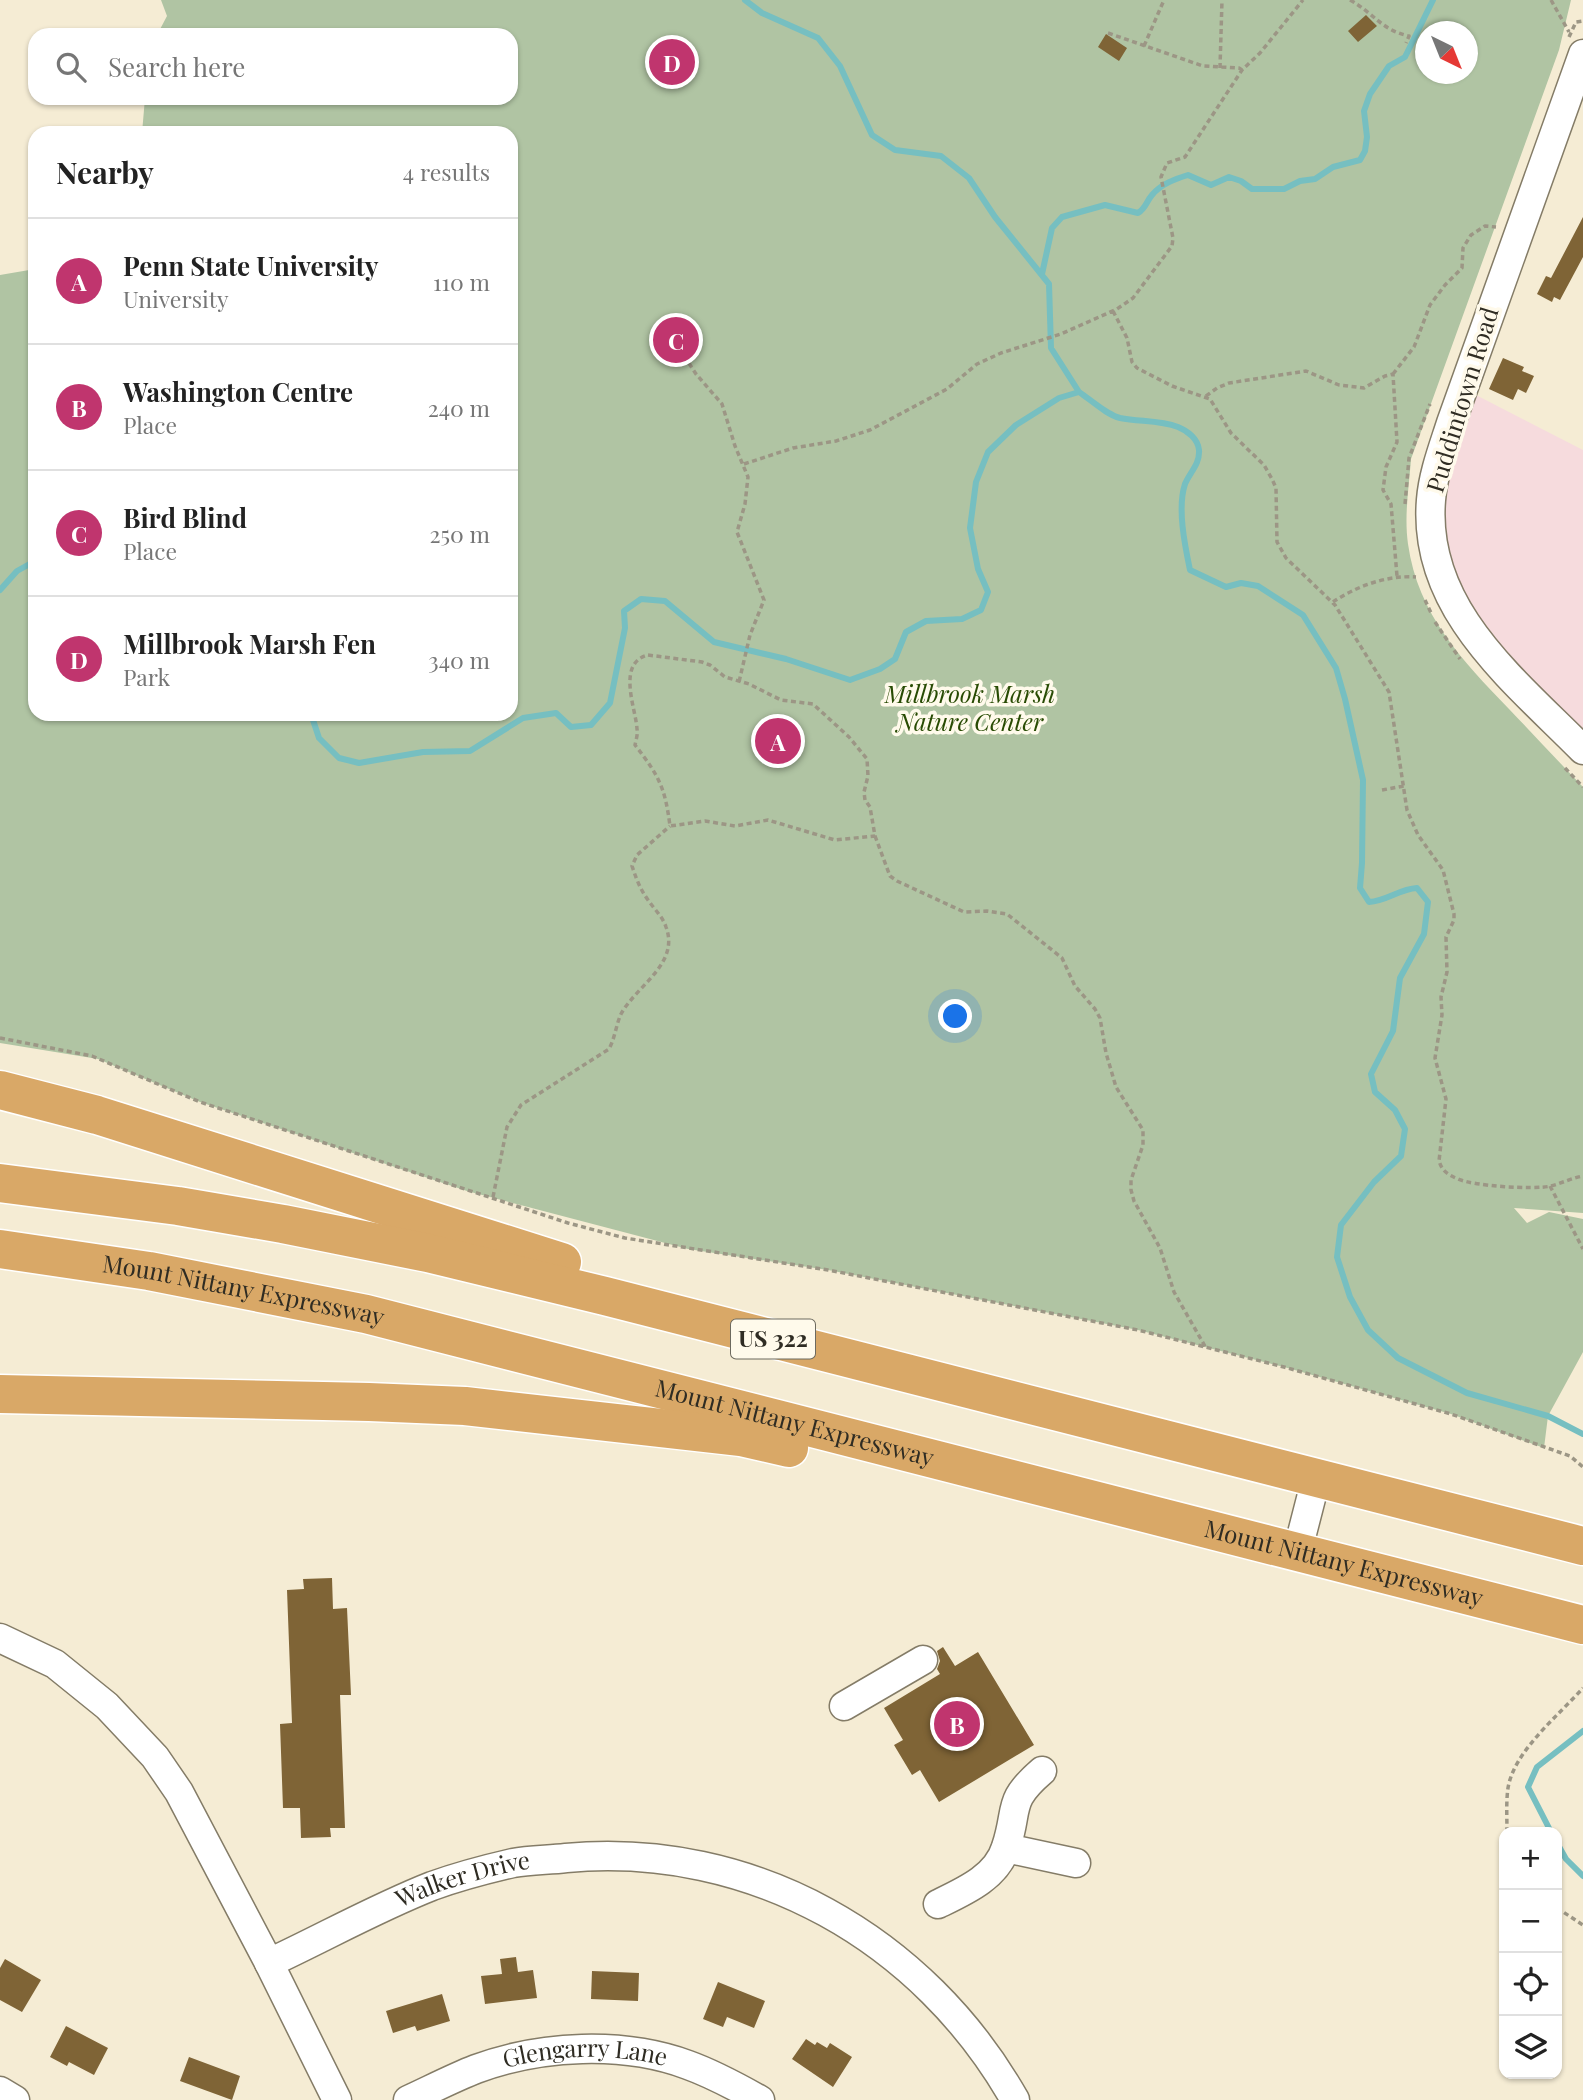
<!DOCTYPE html>
<meta charset="utf-8">
<style>
:root{--surface:#fff;--page:#f6f6f6;--text:#222;--muted:#767676;--line:#e0e0e0;--accent:#c0356e}
body{margin:0;font-family:"Playfair Display",serif;background:var(--page);color:var(--text)}
.controls{position:absolute;right:21px;bottom:21px;display:grid;overflow:hidden;border-radius:14px;box-shadow:0 2px 5px #0004}
.controls button{width:63px;height:63px;display:grid;place-items:center;padding:0;border:0;border-bottom:2px solid var(--line);background:var(--surface);color:var(--text);font:35px sans-serif}
.compass{position:absolute;left:1415px;top:21px;width:63px;height:63px;border-radius:50%;background:var(--surface);box-shadow:0 2px 5px #0004;rotate:137deg}
.you{position:absolute;left:956px;top:1017px;width:24px;height:24px;margin:-18px;border:5px solid #fff;border-radius:50%;background:#1a73e8;box-shadow:0 0 0 10px #1a73e833}
.badge{display:grid;place-items:center;width:46px;height:46px;border-radius:50%;background:var(--accent);color:#fff;font-size:23px;font-weight:700}
.pin{position:absolute;translate:-50% -50%;border:4px solid #fff;box-shadow:0 2px 7px #0006}
.list{margin:0;padding:0;list-style:none}
h2{display:flex;justify-content:space-between;align-items:center;height:91px;margin:0;padding:0 28px;font-size:30px}
h2 small{font-size:23px;font-weight:400;color:var(--muted)}
.list li{display:grid;grid-template-columns:46px 1fr auto;gap:21px;align-items:center;box-sizing:border-box;height:126px;padding:0 28px;border-top:2px solid var(--line)}
.list b{display:block;font-size:26px;white-space:nowrap}
.list p{margin:0;font-size:23px;white-space:nowrap;color:var(--muted)}
.list em{font-size:23px;font-style:normal;color:var(--muted)}
.icon{flex:none;width:38px;height:38px;fill:none;stroke:currentColor;stroke-width:2;stroke-linecap:round;stroke-linejoin:round}
.map{position:relative;flex:none;width:1583px;height:2100px;overflow:hidden}
.search{position:absolute;background:var(--surface);box-shadow:0 2px 5px #0004;left:28px;top:28px;width:490px;height:77px;display:flex;align-items:center;gap:18px;box-sizing:border-box;padding:0 24px;border-radius:21px;color:var(--muted);font-size:26px}
.panel{position:absolute;background:var(--surface);box-shadow:0 2px 5px #0004;left:28px;top:126px;width:490px;height:595px;border-radius:21px}
.map>svg:first-child{display:block}
.education{fill:#f6dbdd}
.green{fill:#b0c4a3;fill-rule:evenodd}
.lines{fill:none;stroke-linecap:round;stroke-linejoin:round}
.stream{stroke:#76bfc1;stroke-width:6}
.building{fill:#7f6436}
.minor-casing{stroke:#847c67;stroke-width:31}
.highway-casing{stroke:#fff;stroke-width:41}
.path{stroke:#9c9685;stroke-width:3.5;stroke-dasharray:5 3.5;stroke-linecap:butt}
.minor{stroke:#fff;stroke-width:28}
.highway{stroke:#d9a867;stroke-width:38}
.labels{text-anchor:middle;stroke-width:7;stroke-linejoin:round;paint-order:stroke}
.shield{fill:#fffaeb;stroke:#6d6a5f;stroke-width:2}
.shield-label{font-size:23px;font-weight:bold;fill:#2f2c23}
.street-label{font-size:24px;fill:#2f2c23;stroke:#fffaeb}
.park-label{font-size:24px;font-style:italic;fill:#284b03;stroke:#fffaeb}
</style>
<div class="map">
<svg width="1583" height="2100" viewBox="0 0 1583 2100">
<rect width="100%" height="100%" fill="#f5ecd4"/>
<path class="education" d="M 1474,394 L 1583,450 L 1583,739 L 1488,638 L 1446,557 L 1444,487 Z"/>
<path class="green" d="M 161,0 L 1571,0 L 1559,50 L 1411,459 C 1409,487 1404,515 1408,544 C 1418,615 1462,660 1509,709 C 1534,735 1558,761 1583,787 L 1583,1213 L 1514,1208 L 1527,1223 L 1549,1212 L 1583,1219 L 1583,1352 L 1548,1416 L 1544,1448 L 1451,1414 L 1284,1367 L 1138,1330 L 828,1270 L 688,1249 L 467,1191 L 200,1102 L 98,1059 L 0,1043 L 0,275 L 35,269 L 35,714 L 511,714 L 511,133 L 142,133 L 145,98 L 511,98 L 511,35 L 157,35 L 167,16 ZM 1426,32 L 1468,32 L 1468,74 L 1426,74 Z"/>
<g class="lines">
<path class="stream" d="M 745,0 L 762,13 L 818,38 L 840,66 L 872,135 L 895,150 L 941,156 L 969,178 L 995,217 L 1049,284 L 1051,348 L 1079,392
M 1042,274 L 1052,228 L 1062,217 L 1105,205 L 1138,213 C 1146,208 1146,202 1152,195 C 1161,184 1175,179 1188,175 L 1211,185 L 1229,177 L 1241,181 L 1252,189 L 1284,189 L 1300,181 L 1315,179 L 1333,167 L 1360,160 L 1365,151 L 1367,137 L 1364,111 L 1370,94 L 1389,66 L 1405,57 L 1433,0
M 0,590 L 17,571 L 35,561
M 315,714 L 313,720 L 319,738 L 339,758 L 359,763 L 423,752 L 470,751 L 523,718 L 556,713 L 571,727 L 591,725 L 610,703 L 625,628 L 624,611 L 641,599 L 665,601 L 714,642 L 786,659 L 850,680 L 880,669 L 895,659 L 906,632 L 926,621 L 962,619 L 981,610 L 988,592 L 978,569 L 970,528 L 976,482 L 988,452 L 1016,425 L 1059,398 L 1079,392 C 1091,400 1107,415 1120,418 C 1140,422 1159,420 1178,427 C 1188,431 1198,439 1199,450 C 1200,464 1190,472 1185,484 C 1177,508 1185,546 1190,570 L 1226,587 L 1241,583 L 1258,586 L 1303,615 L 1336,668 L 1345,699 L 1363,780 L 1362,863 L 1360,888 L 1369,902 C 1387,901 1399,889 1417,888 L 1428,902 L 1424,934 L 1400,978 L 1393,1031 L 1371,1074 L 1375,1092 L 1395,1110 L 1405,1129 L 1401,1156 L 1374,1182 L 1341,1225 L 1337,1257 L 1350,1297 L 1368,1330 L 1398,1358 L 1467,1393 L 1548,1416 L 1583,1434
M 1551,1832 L 1528,1787 L 1537,1767 L 1583,1731
M 1557,1843 L 1566,1859 L 1583,1876"/>
</g>
<path class="building" d="M 1366,15 L 1377,26 L 1358,42 L 1348,31 Z
M 1106,34 L 1127,48 L 1119,61 L 1098,47 Z
M 1583,217 L 1583,257 L 1560,300 L 1554,297 L 1552,302 L 1537,294 L 1546,276 L 1551,278 Z
M 1503,358 L 1524,367 L 1522,371 L 1534,376 L 1526,393 L 1518,389 L 1513,400 L 1489,389 Z
M 332,1578 L 333,1609 L 347,1608 L 351,1695 L 340,1695 L 345,1828 L 330,1828 L 331,1837 L 301,1838 L 300,1808 L 283,1808 L 280,1724 L 292,1723 L 287,1590 L 304,1589 L 303,1579 Z
M 943,1647 L 955,1666 L 978,1652 L 1034,1745 L 939,1802 L 920,1770 L 912,1775 L 894,1745 L 903,1740 L 884,1708 L 940,1674 L 937,1669 L 940,1661 L 937,1651 Z
M 516,1957 L 518,1972 L 533,1970 L 537,1998 L 485,2004 L 481,1976 L 502,1974 L 500,1959 Z
M 5,1959 L 41,1980 L 22,2012 L 0,2000 L 0,1968 Z
M 592,1971 L 639,1973 L 638,2001 L 591,1999 Z
M 718,1982 L 765,2001 L 754,2028 L 727,2017 L 723,2027 L 703,2019 Z
M 442,1994 L 450,2021 L 417,2031 L 415,2026 L 393,2033 L 386,2011 Z
M 66,2026 L 108,2048 L 94,2075 L 69,2062 L 67,2066 L 50,2057 Z
M 806,2039 L 815,2045 L 817,2042 L 827,2048 L 830,2043 L 852,2057 L 833,2087 L 792,2059 Z
M 189,2057 L 240,2076 L 232,2100 L 180,2081 Z"/>
<g class="lines">
<defs>
<g id="minor">
<path d="M 1583,54 L 1451,423 C 1443,448 1433,474 1431,500 C 1422,609 1514,680 1583,750"/>
<path d="M 1297,1553 L 1316,1479"/>
<path d="M 0,1638 L 55,1664 L 107,1706 L 155,1757 L 179,1792 L 269,1963 L 337,2100"/>
<path d="M 844,1706 L 923,1660"/>
<path d="M 1006,1848 L 1076,1863"/>
<path d="M 938,1904 C 965,1891 997,1877 1006,1847 C 1019,1808 1006,1802 1042,1771"/>
<path id="s1" d="M 269,1963 C 323,1938 376,1908 432,1886 C 457,1877 487,1869 513,1863 C 530,1860 549,1860 566,1858 C 752,1841 924,1939 1015,2100"/>
<path d="M 0,2091 L 15,2100"/>
<path id="s2" d="M 408,2100 C 430,2090 453,2078 476,2069 C 541,2045 623,2041 688,2065 C 713,2074 737,2087 760,2100"/>
</g>
<g id="highway">
<path d="M 0,1090 L 97,1115 L 562,1262"/>
<path d="M 0,1183 L 178,1206 L 283,1224 L 428,1253 L 605,1296 L 1583,1546"/>
<path id="s3" d="M 0,1249 L 149,1271 L 366,1314 L 1583,1625"/>
<path d="M 0,1394 L 369,1402 L 465,1406 L 741,1437 L 789,1448"/>
</g>
</defs>
<use href="#minor" class="minor-casing"/>
<use href="#highway" class="highway-casing"/>
<path class="path" d="M 1350,0 C 1375,14 1381,30 1409,36 L 1406,43
M 1551,0 L 1569,32
M 1108,33 L 1203,66 L 1239,68 L 1242,70
M 1569,37 L 1576,22 L 1583,21
M 1144,46 L 1164,0
M 1220,68 L 1222,0
M 1113,311 L 1127,338 L 1132,362 L 1137,368 L 1172,386 L 1210,399 L 1231,433 L 1264,465 L 1272,479 L 1276,488 L 1277,542 L 1286,558 L 1335,605 L 1389,692 L 1407,810 L 1418,835 L 1443,870 L 1454,914 L 1454,920 L 1446,937 L 1447,972 L 1441,997 L 1442,1015 L 1435,1058 L 1446,1099 L 1439,1161 C 1442,1171 1448,1175 1458,1179 C 1473,1186 1534,1190 1551,1186 C 1562,1183 1572,1178 1583,1176
M 675,342 L 696,374 L 722,404 L 735,446 L 748,477 L 745,504 L 737,532 L 764,600 L 750,635 L 739,682
M 1393,374 L 1414,347 L 1430,305 L 1445,285 L 1462,268 L 1463,248 L 1471,235 L 1485,226 L 1496,227
M 1206,396 L 1217,388 L 1229,383 L 1306,371 L 1339,385 L 1364,388 L 1385,376 L 1393,374 L 1397,442 L 1386,467 L 1383,490 L 1391,504 L 1397,576
M 744,464 L 793,448 L 836,441 L 870,430 L 947,389 L 977,364 L 1001,353 L 1061,334 L 1117,309 L 1133,298 L 1172,246 L 1173,238 L 1161,177 L 1167,163 L 1185,157 L 1242,70 L 1260,53 L 1303,0
M 1405,504 L 1409,458 L 1430,404
M 1425,600 L 1432,615
M 1333,602 C 1357,586 1387,575 1416,577
M 1435,622 L 1460,659
M 648,655 L 702,662 L 710,665 L 725,677 L 749,684 L 781,700 L 813,704 L 849,737 L 867,759 L 868,776 L 864,792 L 865,800 L 870,807 L 875,836 L 835,840 L 768,820 L 735,826 L 705,821 L 670,826 C 665,787 659,776 635,745 C 636,740 638,734 637,729 C 636,709 616,663 648,655 Z
M 1565,768 L 1583,787
M 1382,790 L 1404,786
M 875,836 L 890,876 L 897,881 L 964,912 L 987,911 L 1007,914 L 1062,958 L 1075,986 L 1095,1009 L 1100,1018 L 1106,1053 L 1116,1087 L 1143,1130 L 1143,1145 L 1131,1180 L 1131,1190 L 1134,1201 L 1160,1248 L 1174,1292 L 1206,1348
M 0,1038 L 92,1056 L 200,1102 L 568,1223 L 625,1238 L 828,1270 L 1138,1330 L 1284,1367 L 1451,1414 L 1570,1456 L 1583,1467
M 1550,1186 L 1583,1249
M 493,1197 L 507,1127 L 521,1105 L 609,1049 C 615,1038 616,1025 621,1014 C 636,986 680,964 666,927 C 663,917 654,909 648,900 C 640,889 636,878 632,866 L 637,855 L 670,826
M 1507,1832 C 1507,1818 1506,1802 1508,1788 C 1514,1751 1559,1715 1583,1688
M 1557,1908 L 1583,1925"/>
<use href="#minor" class="minor"/>
<use href="#highway" class="highway"/>
</g>
<g class="labels">
<rect class="shield" x="731" y="1319.5" width="84" height="39" rx="5"/>
<g class="shield-label">
<text x="773" y="1347">US 322</text>
</g>
<g class="street-label">
<text transform="translate(1463 400) rotate(-73)" y="8">Puddintown Road</text>
<text dy="8" stroke="none"><textPath href="#s3" startOffset="247">Mount Nittany Expressway</textPath></text>
<text dy="8" stroke="none"><textPath href="#s3" startOffset="814">Mount Nittany Expressway</textPath></text>
<text dy="8" stroke="none"><textPath href="#s3" startOffset="1381">Mount Nittany Expressway</textPath></text>
<text dy="8" stroke="none"><textPath href="#s1" startOffset="212">Walker Drive</textPath></text>
<text dy="8" stroke="none"><textPath href="#s2" startOffset="186">Glengarry Lane</textPath></text>
</g>
<g class="park-label">
<text x="970" y="703">Millbrook Marsh<tspan x="970" dy="28">Nature Center</tspan></text>
</g>
</g>
</svg>
<div class="controls">
<button>+</button>
<button>−</button>
<button><svg class="icon" aria-label="locate" viewBox="0 0 24 24"><circle cx="12" cy="12" r="6"/><path d="M12 2v4M12 18v4M2 12h4M18 12h4"/></svg></button>
<button><svg class="icon" aria-label="layers" viewBox="0 0 24 24"><path d="M12 4l9 5-9 5-9-5zM3 14l9 5 9-5"/></svg></button>
</div>
<svg class="compass" viewBox="-18 -18 36 36"><path d="M0-13l5 13h-10z" fill="#e53935"/><path d="M0 13l5-13h-10z" fill="#767676"/></svg>
<div class="you"></div>
<div class="pin badge" style="left:778px;top:741px">A</div>
<div class="pin badge" style="left:957px;top:1724px">B</div>
<div class="pin badge" style="left:676px;top:340px">C</div>
<div class="pin badge" style="left:672px;top:62px">D</div>
<div class="search"><svg class="icon" aria-label="search" viewBox="0 0 24 24"><circle cx="10" cy="10" r="6"/><path d="M15 15l6 6"/></svg>Search here</div>
<section class="panel">
<h2>Nearby<small>4 results</small></h2>
<ul class="list">
<li><span class="badge">A</span><div><b>Penn State University</b><p>University</p></div><em>110 m</em></li>
<li><span class="badge">B</span><div><b>Washington Centre</b><p>Place</p></div><em>240 m</em></li>
<li><span class="badge">C</span><div><b>Bird Blind</b><p>Place</p></div><em>250 m</em></li>
<li><span class="badge">D</span><div><b>Millbrook Marsh Fen</b><p>Park</p></div><em>340 m</em></li>
</ul>
</section>
</div>
